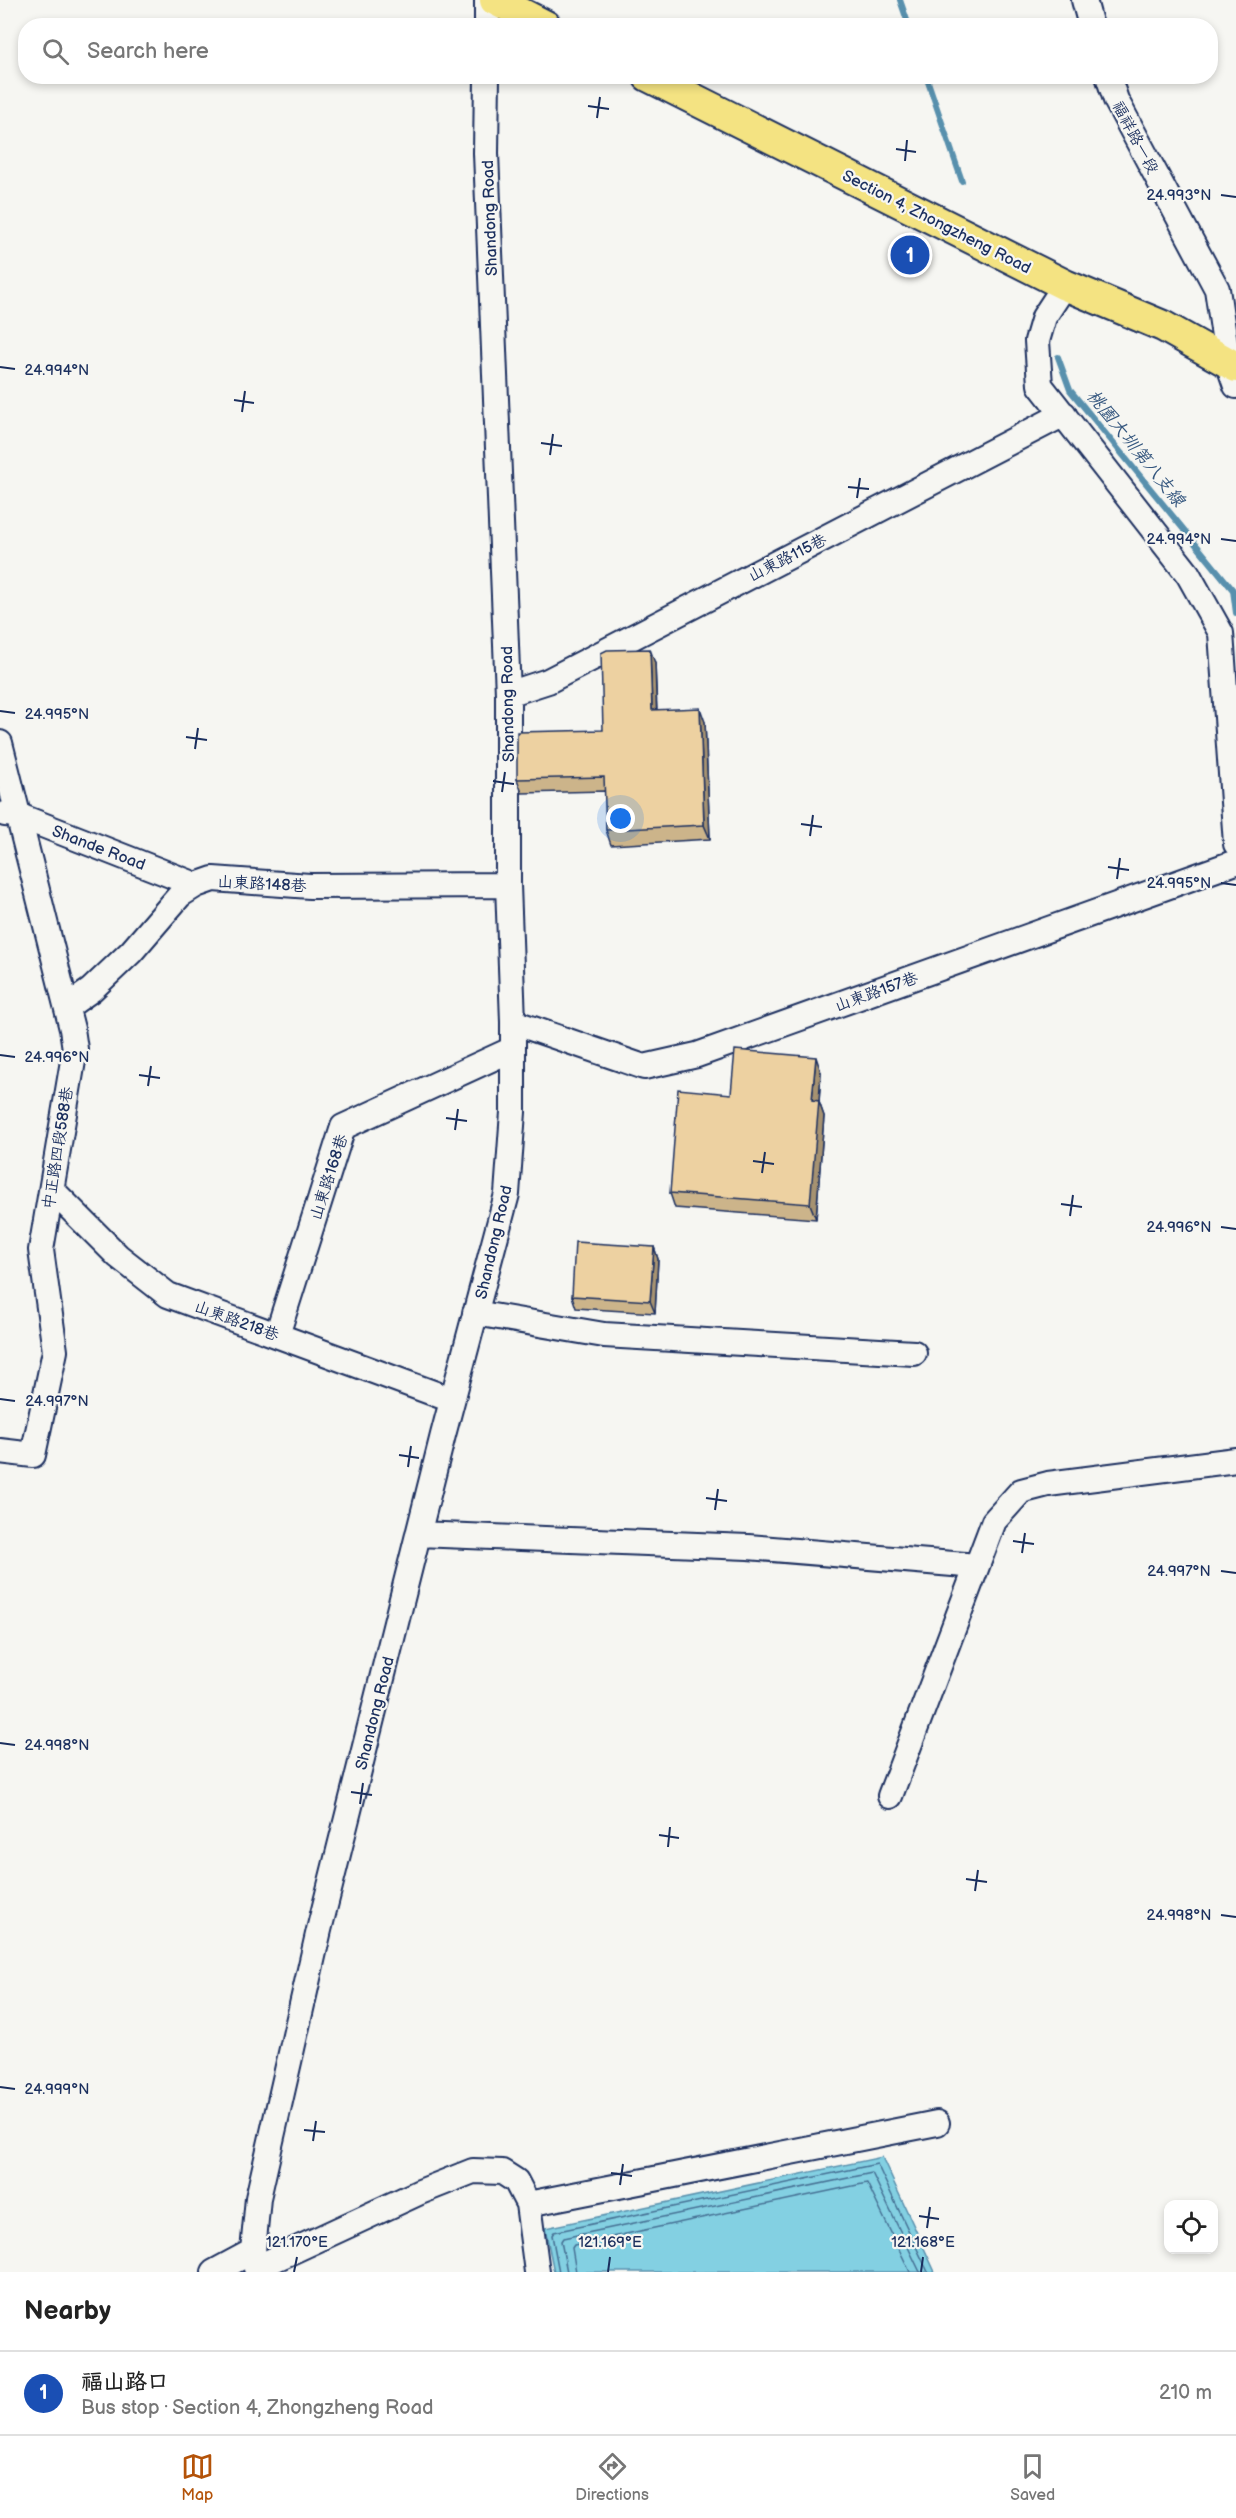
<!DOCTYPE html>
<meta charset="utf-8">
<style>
:root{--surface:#fff;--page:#f6f6f6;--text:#222;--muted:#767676;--line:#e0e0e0;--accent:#b45309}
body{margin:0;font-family:"Balsamiq Sans","LXGW WenKai TC",sans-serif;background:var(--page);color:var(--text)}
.controls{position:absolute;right:18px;bottom:18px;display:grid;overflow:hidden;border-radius:12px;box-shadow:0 3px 9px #0003}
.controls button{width:54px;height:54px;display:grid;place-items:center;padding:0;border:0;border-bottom:2px solid var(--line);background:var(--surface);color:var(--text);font:30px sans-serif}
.you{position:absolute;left:621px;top:819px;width:21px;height:21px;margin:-15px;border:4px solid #fff;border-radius:50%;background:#1a73e8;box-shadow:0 0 0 9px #1a73e833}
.badge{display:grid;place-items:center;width:39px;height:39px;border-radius:50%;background:var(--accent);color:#fff;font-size:20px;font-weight:700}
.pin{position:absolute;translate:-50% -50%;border:3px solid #fff;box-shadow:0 2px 6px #0006}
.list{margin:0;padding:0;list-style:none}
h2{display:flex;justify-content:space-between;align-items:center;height:78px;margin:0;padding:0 24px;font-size:26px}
h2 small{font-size:20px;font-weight:400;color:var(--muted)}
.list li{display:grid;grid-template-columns:39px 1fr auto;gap:18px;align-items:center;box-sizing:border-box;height:84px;padding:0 24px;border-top:2px solid var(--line)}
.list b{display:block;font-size:22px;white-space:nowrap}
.list p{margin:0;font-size:20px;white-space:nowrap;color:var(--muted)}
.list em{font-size:20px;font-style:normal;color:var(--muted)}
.icon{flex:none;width:33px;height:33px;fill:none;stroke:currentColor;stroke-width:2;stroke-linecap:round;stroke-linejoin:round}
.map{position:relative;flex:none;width:1236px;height:2272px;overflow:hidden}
.search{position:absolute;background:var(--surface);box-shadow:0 3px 9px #0003;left:18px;right:18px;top:18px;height:66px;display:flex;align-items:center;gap:15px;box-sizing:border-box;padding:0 21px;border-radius:24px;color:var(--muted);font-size:22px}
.sheet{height:162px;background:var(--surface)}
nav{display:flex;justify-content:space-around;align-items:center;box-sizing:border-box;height:84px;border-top:2px solid var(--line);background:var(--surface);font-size:16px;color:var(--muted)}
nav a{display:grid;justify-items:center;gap:3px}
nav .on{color:var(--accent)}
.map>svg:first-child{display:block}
.water{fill:#83d0e2;stroke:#5990ad;stroke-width:1.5}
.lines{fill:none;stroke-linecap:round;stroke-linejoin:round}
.shore{stroke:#456f93;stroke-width:1.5}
.stream{stroke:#5990ad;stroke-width:6}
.minor-casing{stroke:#1b2f5e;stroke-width:28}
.major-casing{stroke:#1b2f5e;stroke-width:34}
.minor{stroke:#f6f6f2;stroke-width:24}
.major{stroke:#f4e382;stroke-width:30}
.wall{fill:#ccb48a;stroke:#1b2f5e;stroke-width:1.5}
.shaded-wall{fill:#a69271;stroke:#1b2f5e;stroke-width:1.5}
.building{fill:#edd1a1;stroke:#1b2f5e;stroke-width:1.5}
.ticks{fill:none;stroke:#1b2f5e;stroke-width:2}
.labels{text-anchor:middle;stroke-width:4.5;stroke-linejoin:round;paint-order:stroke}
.street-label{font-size:16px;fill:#1b2f5e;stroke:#f6f6f2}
.water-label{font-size:18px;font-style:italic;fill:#35577f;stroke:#f6f6f2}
.ticks-label{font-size:15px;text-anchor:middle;fill:#1b2f5e;stroke:#f6f6f2;stroke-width:4.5;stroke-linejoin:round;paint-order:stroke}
</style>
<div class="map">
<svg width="1236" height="2272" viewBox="0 0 1236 2272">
<rect width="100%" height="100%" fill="#f6f6f2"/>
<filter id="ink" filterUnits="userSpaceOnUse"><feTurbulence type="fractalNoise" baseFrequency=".0167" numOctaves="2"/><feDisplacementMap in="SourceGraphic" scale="12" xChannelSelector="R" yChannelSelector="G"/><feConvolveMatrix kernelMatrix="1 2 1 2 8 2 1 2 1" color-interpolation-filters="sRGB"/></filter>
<g filter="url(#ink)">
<path class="water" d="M 882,2157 L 935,2272 L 554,2272 L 545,2228 Z"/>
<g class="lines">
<path class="shore" d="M 559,2272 L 552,2235 L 554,2232 L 877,2164 L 928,2272
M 567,2272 L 561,2241 L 563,2238 L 872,2173 L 920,2272
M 576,2272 L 572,2248 L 574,2245 L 867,2183 L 910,2272"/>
<path class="stream" d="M 900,0 L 909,26
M 926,76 L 962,181
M 1058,357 L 1070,390 L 1233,590 L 1236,613"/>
<defs>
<path id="minor" d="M 1084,0 L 1091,26
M 487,26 L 487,0
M 1108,76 L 1116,100 L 1217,289 L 1228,363 L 1236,386
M 1065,285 L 1044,317 L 1037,341 L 1040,385 L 1188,574 L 1221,633 L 1236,844
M 508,694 L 548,681 L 1064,414
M 0,743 L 72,1029 L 75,1049 L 41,1250 L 55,1351 L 33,1455 L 0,1451
M 5,814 L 17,815 L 196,885
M 67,1007 L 91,990 L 131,952 L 180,895 L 196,885 L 213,879 L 310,886 L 508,885
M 513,1022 L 644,1067 L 697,1055 L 1236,862
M 52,1190 L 118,1256 L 168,1295 L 452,1400
M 475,1313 L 604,1335 L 914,1353
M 277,1335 L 343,1127 L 513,1049
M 418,1534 L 748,1547 L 977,1566
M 890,1796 L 994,1521 L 1021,1491 L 1048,1484 L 1236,1460
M 528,2204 L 937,2123
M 256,2268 L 420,2192 L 473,2171 L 502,2172 L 516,2181 L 528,2204 L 537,2272
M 214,2272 L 253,2251
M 257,2272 L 253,2251 L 258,2198 L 319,1930 L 443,1435 L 507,1194 L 513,1112 L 513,1022 L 508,885 L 508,694 L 486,153 L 487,76"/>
<path id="major" d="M 495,0 L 546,26
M 648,76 L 1065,285 L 1163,326 L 1236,367"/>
</defs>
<use href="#minor" class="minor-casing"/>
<use href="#major" class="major-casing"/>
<use href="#minor" class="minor"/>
<use href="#major" class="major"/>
</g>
<path class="wall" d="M 655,663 L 657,710 L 705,722 L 710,839 L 611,845 L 606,830 L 605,791 L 522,793 L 517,779 L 603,730 Z
M 821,1072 L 819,1102 L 824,1116 L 816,1219 L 675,1208 L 670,1193 L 731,1094 Z
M 654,1247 L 658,1259 L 655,1313 L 576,1308 L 572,1296 Z"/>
<path class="shaded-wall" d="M 650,649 L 655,663 L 657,724 L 652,710 Z
M 700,708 L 705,722 L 710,839 L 704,825 Z
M 816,1057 L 821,1072 L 819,1102 L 824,1116 L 816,1219 L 810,1204 L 812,1100 Z
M 654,1247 L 658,1259 L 655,1313 L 650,1301 Z"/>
<path class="building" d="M 650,649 L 652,710 L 700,708 L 704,825 L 606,830 L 604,777 L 517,779 L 517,732 L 603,730 L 601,653 L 607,650 Z
M 735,1050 L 816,1057 L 812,1100 L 819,1101 L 810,1204 L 670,1193 L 678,1089 L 731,1094 Z
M 575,1242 L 654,1247 L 650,1301 L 572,1296 Z"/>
</g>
<path class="ticks" d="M 588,106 L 609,109M 597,118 L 600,97M 896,149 L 916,152M 905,161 L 907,140M 1221,195 L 1236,197M 0,367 L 15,369M 234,400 L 254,403M 242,412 L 245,391M 541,443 L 562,446M 550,455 L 553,434M 848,487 L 869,489M 857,498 L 860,478M 1221,539 L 1236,541M 0,711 L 15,713M 186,737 L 207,740M 195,749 L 198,728M 493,781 L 514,784M 502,792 L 505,772M 801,824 L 822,827M 810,836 L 813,815M 1108,867 L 1129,870M 1117,879 L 1120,858M 1221,883 L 1236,885M 0,1055 L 15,1057M 139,1075 L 160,1078M 148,1086 L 151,1066M 446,1118 L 467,1121M 455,1130 L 458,1109M 753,1161 L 774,1164M 762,1173 L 765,1152M 1061,1204 L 1082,1207M 1070,1216 L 1073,1195M 1221,1227 L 1236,1229M 0,1399 L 15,1401M 399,1455 L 419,1458M 408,1467 L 411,1446M 706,1498 L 727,1501M 715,1510 L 718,1489M 1013,1541 L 1034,1544M 1022,1553 L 1025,1533M 1221,1571 L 1236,1573M 0,1743 L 15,1745M 351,1792 L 372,1795M 360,1804 L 363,1783M 659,1835 L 679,1838M 668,1847 L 670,1827M 966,1879 L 987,1882M 975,1891 L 978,1870M 1221,1915 L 1236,1917M 0,2087 L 15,2089M 304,2130 L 325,2132M 313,2141 L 316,2121M 611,2173 L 632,2176M 620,2185 L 623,2164M 919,2216 L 939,2219M 927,2228 L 930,2207M 294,2272 L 297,2257M 608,2272 L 610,2257M 921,2272 L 923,2257"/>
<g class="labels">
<g class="street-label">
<text transform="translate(1136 137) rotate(62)" y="6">福祥路一段</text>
<text transform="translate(489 218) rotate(-92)" y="6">Shandong Road</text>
<text transform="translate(937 221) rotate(27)" y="6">Section 4, Zhongzheng Road</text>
<text transform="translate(787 557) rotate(-27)" y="6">山東路115巷</text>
<text transform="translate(507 704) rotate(-91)" y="6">Shandong Road</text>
<text transform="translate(99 847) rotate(21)" y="6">Shande Road</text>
<text transform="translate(262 883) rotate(3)" y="6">山東路148巷</text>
<text transform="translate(876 991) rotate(-20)" y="6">山東路157巷</text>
<text transform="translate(57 1148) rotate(-81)" y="6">中正路四段588巷</text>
<text transform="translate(328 1177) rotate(-72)" y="6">山東路168巷</text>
<text transform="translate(493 1242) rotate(-77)" y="6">Shandong Road</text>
<text transform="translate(237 1320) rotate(20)" y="6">山東路218巷</text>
<text transform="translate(374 1713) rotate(-76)" y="6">Shandong Road</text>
</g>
<g class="water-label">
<text transform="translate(1136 448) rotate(51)" y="6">桃園大圳第八支線</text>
</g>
</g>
<g class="ticks-label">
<text x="1179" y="200">24.993°N</text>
<text x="57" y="375">24.994°N</text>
<text x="1179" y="544">24.994°N</text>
<text x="57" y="719">24.995°N</text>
<text x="1179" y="888">24.995°N</text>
<text x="57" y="1062">24.996°N</text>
<text x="1179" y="1232">24.996°N</text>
<text x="57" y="1406">24.997°N</text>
<text x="1179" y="1576">24.997°N</text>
<text x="57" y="1750">24.998°N</text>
<text x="1179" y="1920">24.998°N</text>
<text x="57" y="2094">24.999°N</text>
<text x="297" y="2247">121.170°E</text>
<text x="610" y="2247">121.169°E</text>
<text x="923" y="2247">121.168°E</text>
</g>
</svg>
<div class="controls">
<button><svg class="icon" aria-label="locate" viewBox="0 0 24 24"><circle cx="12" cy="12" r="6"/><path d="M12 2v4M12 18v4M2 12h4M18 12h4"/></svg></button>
</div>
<div class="you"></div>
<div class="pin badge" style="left:910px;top:255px;background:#1a4fb4">1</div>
<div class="search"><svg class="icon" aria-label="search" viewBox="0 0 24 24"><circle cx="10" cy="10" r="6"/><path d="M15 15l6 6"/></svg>Search here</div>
</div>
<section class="sheet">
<h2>Nearby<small></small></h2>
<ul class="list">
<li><span class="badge" style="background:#1a4fb4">1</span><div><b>福山路口</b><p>Bus stop · Section 4, Zhongzheng Road</p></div><em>210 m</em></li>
</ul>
</section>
<nav>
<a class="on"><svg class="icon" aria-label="map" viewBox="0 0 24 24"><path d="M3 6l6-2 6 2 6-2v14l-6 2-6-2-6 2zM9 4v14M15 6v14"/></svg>Map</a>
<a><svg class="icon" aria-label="directions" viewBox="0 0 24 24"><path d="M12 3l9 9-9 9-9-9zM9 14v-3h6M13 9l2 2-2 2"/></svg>Directions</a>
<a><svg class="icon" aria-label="saved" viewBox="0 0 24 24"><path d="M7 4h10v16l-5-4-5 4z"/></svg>Saved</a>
</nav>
